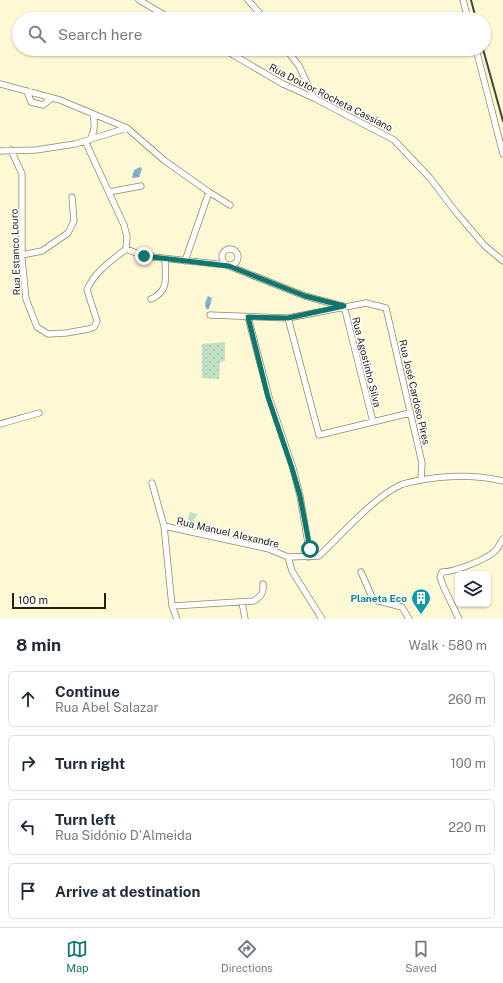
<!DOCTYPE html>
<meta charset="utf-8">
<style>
:root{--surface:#fff;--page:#f2f2f3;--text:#1f2937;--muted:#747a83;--line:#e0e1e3;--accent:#0f766e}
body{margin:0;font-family:"Public Sans",sans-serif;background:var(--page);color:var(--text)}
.controls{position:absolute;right:12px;bottom:12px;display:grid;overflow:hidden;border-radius:6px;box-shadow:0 1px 3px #0004}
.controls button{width:36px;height:36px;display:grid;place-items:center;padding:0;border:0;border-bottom:1px solid var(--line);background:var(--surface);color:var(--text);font:20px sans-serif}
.scale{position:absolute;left:12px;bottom:10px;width:94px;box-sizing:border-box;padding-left:4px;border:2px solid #232114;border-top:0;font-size:11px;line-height:14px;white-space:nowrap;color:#232114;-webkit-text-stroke:3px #fff;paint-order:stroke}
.stop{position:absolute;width:12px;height:12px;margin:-9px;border:3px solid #0f766e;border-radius:50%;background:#fff}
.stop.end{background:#0f766e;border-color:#fff;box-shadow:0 1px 4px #0008}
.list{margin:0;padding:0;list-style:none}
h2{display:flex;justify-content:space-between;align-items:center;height:52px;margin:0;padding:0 16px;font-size:17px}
h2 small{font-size:13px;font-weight:400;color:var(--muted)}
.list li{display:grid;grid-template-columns:26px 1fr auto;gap:12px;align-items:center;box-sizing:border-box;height:56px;margin:0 8px 8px;padding:0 8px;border:1px solid var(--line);border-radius:6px}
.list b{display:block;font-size:15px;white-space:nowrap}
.list p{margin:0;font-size:13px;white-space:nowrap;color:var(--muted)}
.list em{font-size:13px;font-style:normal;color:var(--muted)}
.icon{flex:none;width:22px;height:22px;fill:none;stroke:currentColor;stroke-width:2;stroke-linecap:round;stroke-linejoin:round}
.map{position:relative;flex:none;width:503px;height:619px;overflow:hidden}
.search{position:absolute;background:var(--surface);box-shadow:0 1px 3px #0004;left:12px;right:12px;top:12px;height:44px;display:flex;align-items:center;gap:10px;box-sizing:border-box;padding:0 14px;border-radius:22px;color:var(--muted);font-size:15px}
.sheet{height:308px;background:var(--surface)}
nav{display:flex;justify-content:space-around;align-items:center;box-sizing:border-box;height:56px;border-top:1px solid var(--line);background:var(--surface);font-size:11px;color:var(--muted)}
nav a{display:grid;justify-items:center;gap:2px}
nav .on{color:var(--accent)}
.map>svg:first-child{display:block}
.park{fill:#c0e1c4}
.garden{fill:url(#garden-dots)}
.water{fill:url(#water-waves)}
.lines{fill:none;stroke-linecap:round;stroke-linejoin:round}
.minor-casing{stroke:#8e8869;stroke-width:7}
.minor{stroke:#fff;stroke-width:5.5}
.rail{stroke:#474433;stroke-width:2}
.route{stroke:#0f766e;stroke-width:5}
.labels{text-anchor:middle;stroke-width:3;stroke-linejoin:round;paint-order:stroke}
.street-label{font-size:10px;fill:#232114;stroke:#fff}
.culture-label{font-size:10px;font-weight:bold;fill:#0d838f;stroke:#fff;text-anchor:end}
</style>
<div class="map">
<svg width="503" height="619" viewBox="0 0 503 619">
<defs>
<pattern id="garden-dots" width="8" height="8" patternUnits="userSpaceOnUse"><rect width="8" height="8" fill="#c0e1c4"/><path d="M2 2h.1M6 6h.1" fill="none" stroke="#a5c1a8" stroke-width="1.8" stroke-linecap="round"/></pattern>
<pattern id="water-waves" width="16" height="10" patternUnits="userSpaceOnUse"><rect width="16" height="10" fill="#80b3cf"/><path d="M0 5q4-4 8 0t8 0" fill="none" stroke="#6891a7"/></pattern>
</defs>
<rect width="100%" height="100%" fill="#fff8d5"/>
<path class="park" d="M 190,512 L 198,514 L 194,520 L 195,523 L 187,522 Z"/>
<path class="garden" d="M 225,342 L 225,361 L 220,362 L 219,379 L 202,378 L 202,344 Z"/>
<path class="water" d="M 140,167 L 142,169 L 139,177 L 134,178 L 132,178 L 134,170 Z
M 208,296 L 212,298 L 209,309 L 206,309 L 205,303 Z"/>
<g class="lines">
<defs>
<path id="minor" d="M 139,0 L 171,19
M 248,0 L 265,19
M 463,0 L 468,19
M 223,49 L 283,84 L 314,98 L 394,140 L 430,178 L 455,211 L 484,245 L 503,261
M 286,49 L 299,66 L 314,98
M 476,49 L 503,154
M 0,84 L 60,100 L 127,128 L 165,161 L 209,192 L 230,205
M 27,91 L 31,102 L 43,105 L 52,98
M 90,140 C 95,130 95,125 93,114
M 11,150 L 22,174 L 22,259 L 26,299 L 37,327 L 48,334 L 66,333 L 89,329 L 94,327 L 97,321 L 87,290 C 94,272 111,261 126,249 L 127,237 L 124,225 L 85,141
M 0,151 L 36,150 L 75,144 L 127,128
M 109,192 L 141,186
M222 257a8 8 0 1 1 16 0a8 8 0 1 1-16 0Z
M 126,249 L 144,256 L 226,265
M 22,255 L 42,251 L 68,233 L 74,221 L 72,197
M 185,261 L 209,192
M 229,266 L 305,296 L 342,306
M 151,299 C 170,291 165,276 165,259
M 344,306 L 373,422
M 210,315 L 288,318 L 366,303 L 386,308 L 422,463 L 421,480
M 248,317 L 269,397 L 293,468 L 300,496 L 309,549 L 308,557
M 288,318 L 319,435 L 410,413
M 0,424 L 39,413
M 152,483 L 164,526 L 172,606 L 177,619
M 164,526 L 269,549 L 288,557 L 292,571 L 322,619
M 288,557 L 319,556 C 340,536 377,494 403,484 C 410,482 419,480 427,479 C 454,475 476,475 503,481
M 361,572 L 372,597 L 375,600 L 402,607 L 409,619
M 242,602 L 245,619
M 172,606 L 254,601 C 261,596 264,593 263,584
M 459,619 L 444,588 L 440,577 L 442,572 C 454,572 485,560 494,552 C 498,549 500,543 503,539"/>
</defs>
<use href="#minor" class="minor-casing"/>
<use href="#minor" class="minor"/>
<path class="rail" d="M 471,0 L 476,19
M 483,49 L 503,121"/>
</g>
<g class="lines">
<path class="route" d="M 144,256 L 229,266 L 305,296 L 344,306 L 288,318 L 248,317 L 268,397 L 292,468 L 300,496 L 310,549"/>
</g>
<defs>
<symbol id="building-pin" viewBox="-11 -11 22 30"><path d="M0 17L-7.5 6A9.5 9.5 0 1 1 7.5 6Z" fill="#0f9aa8" stroke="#fff"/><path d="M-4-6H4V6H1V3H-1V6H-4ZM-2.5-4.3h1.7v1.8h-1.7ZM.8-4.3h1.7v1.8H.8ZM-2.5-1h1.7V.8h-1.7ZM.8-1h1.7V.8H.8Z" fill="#fff"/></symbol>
</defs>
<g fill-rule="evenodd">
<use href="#building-pin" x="410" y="587" width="22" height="30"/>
</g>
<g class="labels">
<g class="street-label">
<text transform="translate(331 97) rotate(27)" y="4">Rua Doutor Rocheta Cassiano</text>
<text transform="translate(15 252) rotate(-92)" y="4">Rua Estanco Louro</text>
<text transform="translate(367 362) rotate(76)" y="4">Rua Agostinho Silva</text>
<text transform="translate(415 392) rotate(77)" y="4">Rua José Cardoso Pires</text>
<text transform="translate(228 532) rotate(13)" y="4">Rua Manuel Alexandre</text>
</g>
<g class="culture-label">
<text x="407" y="602">Planeta Eco</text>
</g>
</g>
</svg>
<div class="controls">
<button><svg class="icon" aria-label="layers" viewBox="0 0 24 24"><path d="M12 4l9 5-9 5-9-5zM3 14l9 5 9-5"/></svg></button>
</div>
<div class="scale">100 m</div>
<div class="stop" style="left:310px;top:549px"></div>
<div class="stop end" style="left:144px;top:256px"></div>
<div class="search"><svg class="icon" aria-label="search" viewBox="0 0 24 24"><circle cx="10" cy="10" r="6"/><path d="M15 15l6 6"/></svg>Search here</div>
</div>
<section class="sheet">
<h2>8 min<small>Walk · 580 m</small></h2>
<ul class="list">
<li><svg class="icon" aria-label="ahead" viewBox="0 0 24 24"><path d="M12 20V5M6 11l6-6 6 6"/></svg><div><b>Continue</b><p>Rua Abel Salazar</p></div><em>260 m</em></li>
<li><svg class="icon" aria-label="right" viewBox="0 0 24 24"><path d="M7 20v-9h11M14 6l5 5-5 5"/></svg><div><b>Turn right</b></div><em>100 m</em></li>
<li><svg class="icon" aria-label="left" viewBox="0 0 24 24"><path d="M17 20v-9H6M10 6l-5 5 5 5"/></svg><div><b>Turn left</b><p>Rua Sidónio D'Almeida</p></div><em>220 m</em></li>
<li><svg class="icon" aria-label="arrive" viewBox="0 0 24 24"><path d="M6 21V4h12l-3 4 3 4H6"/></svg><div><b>Arrive at destination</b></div></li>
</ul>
</section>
<nav>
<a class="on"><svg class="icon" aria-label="map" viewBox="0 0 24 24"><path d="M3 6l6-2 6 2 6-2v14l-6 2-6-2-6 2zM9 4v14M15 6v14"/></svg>Map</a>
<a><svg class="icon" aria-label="directions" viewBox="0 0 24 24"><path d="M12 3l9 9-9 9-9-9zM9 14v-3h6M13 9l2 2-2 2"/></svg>Directions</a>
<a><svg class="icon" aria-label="saved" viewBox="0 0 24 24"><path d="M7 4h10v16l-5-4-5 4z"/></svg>Saved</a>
</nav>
